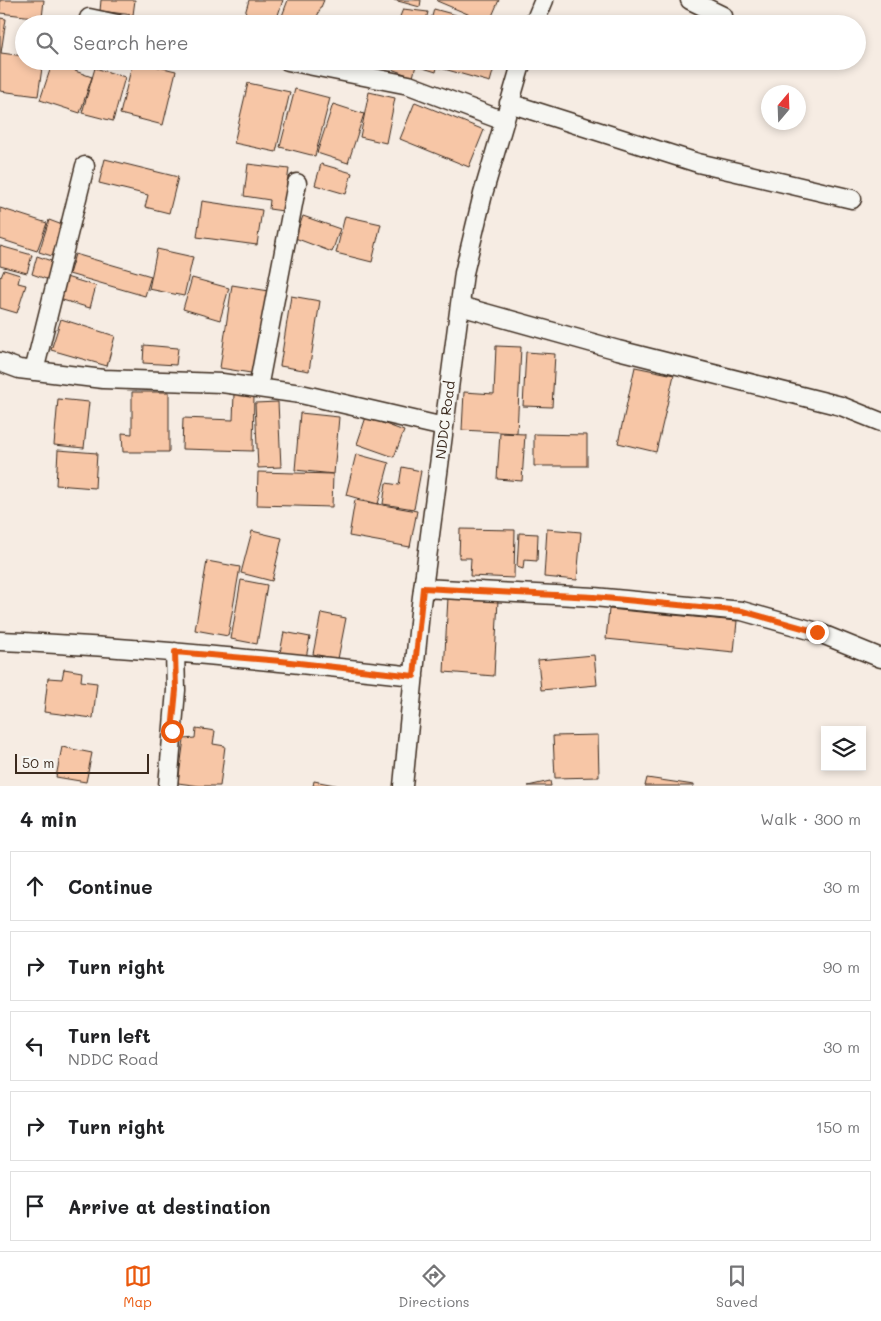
<!DOCTYPE html>
<meta charset="utf-8">
<style>
:root{--surface:#fff;--page:#f2f2f2;--text:#202124;--muted:#757577;--line:#e0e0e0;--accent:#ea580c}
body{margin:0;font-family:Mali,sans-serif;background:var(--page);color:var(--text)}
.controls{position:absolute;right:15px;bottom:15px;display:grid;overflow:hidden;border-radius:0px;box-shadow:0 2px 8px #0003}
.controls button{width:45px;height:45px;display:grid;place-items:center;padding:0;border:0;border-bottom:1px solid var(--line);background:var(--surface);color:var(--text);font:25px sans-serif}
.compass{position:absolute;left:761px;top:85px;width:45px;height:45px;border-radius:50%;background:var(--surface);box-shadow:0 2px 8px #0003;rotate:19deg}
.scale{position:absolute;left:15px;bottom:12px;width:134px;box-sizing:border-box;padding-left:5px;border:2px solid #3b2a1e;border-top:0;font-size:14px;line-height:18px;white-space:nowrap;color:#3b2a1e;-webkit-text-stroke:4px #f6f6f2;paint-order:stroke}
.stop{position:absolute;width:15px;height:15px;margin:-11px;border:4px solid #ea580c;border-radius:50%;background:#fff}
.stop.end{background:#ea580c;border-color:#fff;box-shadow:0 1px 5px #0008}
.list{margin:0;padding:0;list-style:none}
h2{display:flex;justify-content:space-between;align-items:center;height:65px;margin:0;padding:0 20px;font-size:21px}
h2 small{font-size:16px;font-weight:400;color:var(--muted)}
.list li{display:grid;grid-template-columns:32px 1fr auto;gap:15px;align-items:center;box-sizing:border-box;height:70px;margin:0 10px 10px;padding:0 10px;border:1px solid var(--line);border-radius:0px}
.list b{display:block;font-size:19px;white-space:nowrap}
.list p{margin:0;font-size:16px;white-space:nowrap;color:var(--muted)}
.list em{font-size:16px;font-style:normal;color:var(--muted)}
.icon{flex:none;width:28px;height:28px;fill:none;stroke:currentColor;stroke-width:2;stroke-linecap:round;stroke-linejoin:round}
.map{position:relative;flex:none;width:881px;height:786px;overflow:hidden}
.search{position:absolute;background:var(--surface);box-shadow:0 2px 8px #0003;left:15px;right:15px;top:15px;height:55px;display:flex;align-items:center;gap:12px;box-sizing:border-box;padding:0 18px;border-radius:28px;color:var(--muted);font-size:19px}
.sheet{height:465px;background:var(--surface)}
nav{display:flex;justify-content:space-around;align-items:center;box-sizing:border-box;height:70px;border-top:1px solid var(--line);background:var(--surface);font-size:14px;color:var(--muted)}
nav a{display:grid;justify-items:center;gap:2px}
nav .on{color:var(--accent)}
.map>svg:first-child{display:block}
.building{fill:#f7c6a6;stroke:#3b2a1e}
.lines{fill:none;stroke-linecap:round;stroke-linejoin:round}
.minor-casing{stroke:#3b2a1e;stroke-width:21}
.minor{stroke:#f6f6f2;stroke-width:18}
.route{stroke:#ea580c;stroke-width:6}
.labels{text-anchor:middle;stroke-width:4;stroke-linejoin:round;paint-order:stroke}
.street-label{font-size:14px;fill:#3b2a1e;stroke:#f6f6f2}
</style>
<div class="map">
<svg width="881" height="786" viewBox="0 0 881 786">
<rect width="100%" height="100%" fill="#f6ece3"/>
<filter id="ink" filterUnits="userSpaceOnUse"><feTurbulence type="fractalNoise" baseFrequency=".02" numOctaves="2"/><feDisplacementMap in="SourceGraphic" scale="10" xChannelSelector="R" yChannelSelector="G"/><feConvolveMatrix kernelMatrix="1 2 1 2 8 2 1 2 1" color-interpolation-filters="sRGB"/></filter>
<g filter="url(#ink)">
<path class="building" d="M 0,0 L 44,0 L 42,18 L 0,13 Z
M 101,0 L 135,0 L 133,15 L 100,11 Z
M 249,0 L 283,0 L 275,24 L 242,24 Z
M 288,0 L 324,0 L 314,24 L 279,24 Z
M 394,0 L 421,0 L 420,7 Z
M 438,0 L 499,0 L 489,23 L 437,1 Z
M 403,9 L 428,12 L 425,24 L 397,24 Z
M 434,9 L 456,15 L 453,24 L 430,24 Z
M 0,18 L 6,19 L 1,53 L 24,56 L 24,61 L 43,61 L 38,96 L 0,91 Z
M 53,61 L 78,61 L 75,71 L 92,77 L 80,113 L 40,100 Z
M 133,61 L 176,71 L 163,125 L 120,114 Z
M 385,61 L 417,61 L 413,77 L 383,66 Z
M 419,61 L 496,61 L 490,82 L 437,67 L 436,72 L 417,66 Z
M 95,68 L 125,77 L 113,121 L 82,113 Z
M 248,83 L 290,92 L 276,152 L 234,143 Z
M 295,89 L 330,98 L 315,156 L 280,147 Z
M 369,92 L 395,98 L 386,143 L 360,137 Z
M 415,102 L 484,130 L 469,167 L 400,139 Z
M 333,104 L 364,114 L 348,163 L 317,153 Z
M 105,159 L 178,177 L 169,213 L 145,207 L 148,195 L 99,183 Z
M 248,164 L 289,169 L 283,211 L 269,209 L 270,200 L 244,196 Z
M 321,164 L 352,173 L 346,194 L 315,185 Z
M 202,201 L 262,210 L 257,245 L 197,237 Z
M 0,208 L 47,223 L 37,251 L 0,239 Z
M 303,216 L 340,229 L 332,252 L 295,238 Z
M 345,216 L 381,224 L 372,262 L 336,253 Z
M 49,220 L 65,226 L 55,257 L 39,252 Z
M 0,246 L 32,255 L 27,273 L 0,266 Z
M 157,249 L 193,257 L 184,296 L 149,289 Z
M 75,254 L 151,276 L 145,296 L 69,274 Z
M 37,256 L 54,262 L 49,280 L 32,274 Z
M 4,270 L 20,275 L 18,283 L 26,285 L 17,313 L 0,308 L 0,276 L 1,277 Z
M 66,277 L 96,286 L 90,308 L 59,299 Z
M 192,278 L 229,288 L 220,320 L 183,309 Z
M 232,285 L 269,291 L 257,374 L 220,368 Z
M 291,296 L 320,301 L 309,371 L 280,366 Z
M 61,319 L 115,336 L 107,366 L 51,350 Z
M 144,345 L 178,348 L 176,365 L 143,363 Z
M 496,346 L 521,347 L 517,433 L 462,430 L 464,392 L 494,394 Z
M 526,352 L 555,354 L 552,407 L 523,406 Z
M 635,367 L 674,375 L 656,452 L 618,443 Z
M 132,392 L 169,392 L 169,452 L 123,452 L 122,433 L 132,434 Z
M 234,394 L 254,394 L 253,451 L 182,449 L 183,418 L 233,420 Z
M 58,399 L 89,402 L 84,448 L 54,445 Z
M 278,402 L 281,467 L 258,468 L 255,403 Z
M 300,413 L 339,417 L 334,474 L 295,470 Z
M 366,417 L 404,431 L 394,457 L 357,444 Z
M 500,433 L 525,434 L 522,481 L 497,479 Z
M 534,434 L 587,435 L 587,466 L 534,466 Z
M 58,450 L 97,453 L 95,488 L 56,485 Z
M 356,454 L 389,463 L 378,504 L 346,495 Z
M 402,467 L 421,471 L 414,509 L 383,504 L 386,483 L 399,485 Z
M 258,472 L 333,474 L 332,507 L 257,505 Z
M 355,500 L 417,511 L 410,547 L 349,536 Z
M 460,529 L 515,530 L 514,578 L 470,576 L 471,558 L 459,558 Z
M 547,529 L 581,532 L 577,580 L 544,577 Z
M 252,531 L 282,538 L 272,581 L 241,573 Z
M 519,533 L 538,534 L 537,561 L 524,560 L 523,569 L 517,567 Z
M 207,561 L 240,567 L 228,636 L 195,630 Z
M 241,580 L 267,585 L 257,644 L 231,639 Z
M 448,597 L 498,600 L 494,676 L 444,672 Z
M 609,609 L 737,621 L 734,652 L 606,639 Z
M 321,613 L 346,618 L 338,659 L 313,654 Z
M 284,632 L 310,637 L 306,658 L 280,653 Z
M 594,655 L 597,685 L 541,690 L 538,660 Z
M 64,669 L 82,672 L 81,681 L 97,683 L 93,718 L 44,712 L 48,678 L 62,679 Z
M 196,728 L 215,731 L 213,744 L 225,746 L 220,786 L 200,786 L 178,783 L 184,739 L 195,738 Z
M 598,735 L 599,777 L 555,778 L 553,736 Z
M 62,747 L 92,753 L 86,782 L 56,777 Z
M 647,778 L 694,785 L 694,786 L 645,786 Z
M 314,781 L 340,786 L 313,786 Z
M 550,781 L 551,786 L 528,786 Z"/>
<g class="lines">
<defs>
<path id="minor" d="M 690,0 L 723,16
M 89,18 L 117,24
M 534,24 L 544,0
M 288,61 L 409,85 L 504,121
M 509,103 L 698,163 L 852,199
M 460,306 L 618,350 L 841,406 L 881,422
M 0,362 L 19,369 L 103,379 L 222,383 L 301,394 L 444,427
M 34,371 L 85,166
M 258,388 L 297,183
M 423,588 L 594,597 L 742,611 L 817,632 L 881,658
M 0,641 C 138,647 276,661 414,676
M 168,786 L 176,690 L 175,652
M 403,786 L 420,612 L 464,273 L 483,194 L 522,61"/>
</defs>
<use href="#minor" class="minor-casing"/>
<use href="#minor" class="minor"/>
</g>
</g>
<g class="lines" filter="url(#ink)">
<path class="route" d="M 172,731 L 176,690 L 175,652 L 281,661 L 414,676 L 423,588 L 594,597 L 742,611 L 817,632"/>
</g>
<g class="labels">
<g class="street-label">
<text transform="translate(445 420) rotate(-83)" y="5">NDDC Road</text>
</g>
</g>
</svg>
<div class="controls">
<button><svg class="icon" aria-label="layers" viewBox="0 0 24 24"><path d="M12 4l9 5-9 5-9-5zM3 14l9 5 9-5"/></svg></button>
</div>
<svg class="compass" viewBox="-18 -18 36 36"><path d="M0-13l5 13h-10z" fill="#e53935"/><path d="M0 13l5-13h-10z" fill="#757577"/></svg>
<div class="scale">50 m</div>
<div class="stop" style="left:172px;top:731px"></div>
<div class="stop end" style="left:817px;top:632px"></div>
<div class="search"><svg class="icon" aria-label="search" viewBox="0 0 24 24"><circle cx="10" cy="10" r="6"/><path d="M15 15l6 6"/></svg>Search here</div>
</div>
<section class="sheet">
<h2>4 min<small>Walk · 300 m</small></h2>
<ul class="list">
<li><svg class="icon" aria-label="ahead" viewBox="0 0 24 24"><path d="M12 20V5M6 11l6-6 6 6"/></svg><div><b>Continue</b></div><em>30 m</em></li>
<li><svg class="icon" aria-label="right" viewBox="0 0 24 24"><path d="M7 20v-9h11M14 6l5 5-5 5"/></svg><div><b>Turn right</b></div><em>90 m</em></li>
<li><svg class="icon" aria-label="left" viewBox="0 0 24 24"><path d="M17 20v-9H6M10 6l-5 5 5 5"/></svg><div><b>Turn left</b><p>NDDC Road</p></div><em>30 m</em></li>
<li><svg class="icon" aria-label="right" viewBox="0 0 24 24"><path d="M7 20v-9h11M14 6l5 5-5 5"/></svg><div><b>Turn right</b></div><em>150 m</em></li>
<li><svg class="icon" aria-label="arrive" viewBox="0 0 24 24"><path d="M6 21V4h12l-3 4 3 4H6"/></svg><div><b>Arrive at destination</b></div></li>
</ul>
</section>
<nav>
<a class="on"><svg class="icon" aria-label="map" viewBox="0 0 24 24"><path d="M3 6l6-2 6 2 6-2v14l-6 2-6-2-6 2zM9 4v14M15 6v14"/></svg>Map</a>
<a><svg class="icon" aria-label="directions" viewBox="0 0 24 24"><path d="M12 3l9 9-9 9-9-9zM9 14v-3h6M13 9l2 2-2 2"/></svg>Directions</a>
<a><svg class="icon" aria-label="saved" viewBox="0 0 24 24"><path d="M7 4h10v16l-5-4-5 4z"/></svg>Saved</a>
</nav>
